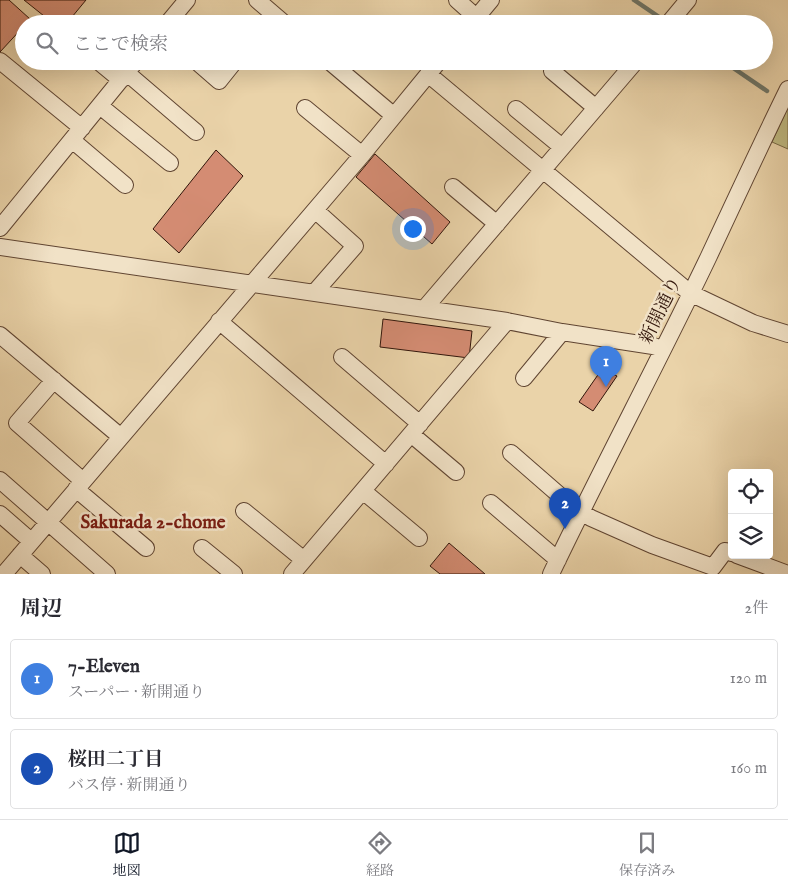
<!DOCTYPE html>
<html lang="ja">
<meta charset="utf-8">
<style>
:root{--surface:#fff;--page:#f2f2f3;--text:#2b2b33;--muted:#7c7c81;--line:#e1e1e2;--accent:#111827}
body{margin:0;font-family:"IM FELL English","Noto Serif JP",serif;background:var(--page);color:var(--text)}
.controls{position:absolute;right:15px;bottom:15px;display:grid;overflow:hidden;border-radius:5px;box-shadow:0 5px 20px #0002}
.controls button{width:45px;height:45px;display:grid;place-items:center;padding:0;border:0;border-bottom:1px solid var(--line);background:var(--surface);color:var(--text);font:25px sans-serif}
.you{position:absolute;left:412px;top:228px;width:18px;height:18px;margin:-12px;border:4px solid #fff;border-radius:50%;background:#1a73e8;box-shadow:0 0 0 8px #1a73e833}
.badge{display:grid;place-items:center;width:32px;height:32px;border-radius:50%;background:var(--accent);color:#fff;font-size:16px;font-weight:700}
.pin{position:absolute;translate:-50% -41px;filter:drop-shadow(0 1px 2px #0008)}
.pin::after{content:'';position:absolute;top:26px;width:18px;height:15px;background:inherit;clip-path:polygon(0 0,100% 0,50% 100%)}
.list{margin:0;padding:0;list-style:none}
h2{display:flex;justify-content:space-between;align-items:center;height:65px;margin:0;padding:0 20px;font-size:21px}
h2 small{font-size:16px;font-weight:400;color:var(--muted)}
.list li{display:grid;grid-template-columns:32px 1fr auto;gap:15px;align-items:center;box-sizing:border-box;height:80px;margin:0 10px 10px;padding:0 10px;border:1px solid var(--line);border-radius:5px}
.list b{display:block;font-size:19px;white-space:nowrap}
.list p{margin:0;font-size:16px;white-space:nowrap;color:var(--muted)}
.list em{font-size:16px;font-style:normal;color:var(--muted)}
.icon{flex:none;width:28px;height:28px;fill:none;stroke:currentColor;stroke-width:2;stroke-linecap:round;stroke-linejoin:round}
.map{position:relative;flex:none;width:788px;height:574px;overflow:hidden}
.search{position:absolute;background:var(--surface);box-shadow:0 5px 20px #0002;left:15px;right:15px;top:15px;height:55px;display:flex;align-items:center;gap:12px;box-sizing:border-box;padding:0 18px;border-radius:28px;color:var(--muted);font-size:19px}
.sheet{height:245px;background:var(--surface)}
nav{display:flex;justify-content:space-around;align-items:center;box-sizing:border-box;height:70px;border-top:1px solid var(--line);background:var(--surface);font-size:14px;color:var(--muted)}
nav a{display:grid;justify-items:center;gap:2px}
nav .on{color:var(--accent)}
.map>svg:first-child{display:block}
.green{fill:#bfba82;stroke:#786846}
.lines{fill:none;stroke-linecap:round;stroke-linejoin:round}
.stream{stroke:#6f7769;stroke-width:4.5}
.building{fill:#d48c73;stroke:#32160b}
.minor-casing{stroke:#604532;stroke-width:18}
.minor{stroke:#f1e2c7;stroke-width:16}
.labels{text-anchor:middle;stroke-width:5;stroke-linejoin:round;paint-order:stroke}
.street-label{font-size:18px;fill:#32160b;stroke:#f1e2c7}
.neighbourhood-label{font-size:19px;font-weight:bold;fill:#7a1f14;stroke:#f1e2c7}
</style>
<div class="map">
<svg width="788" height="574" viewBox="0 0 788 574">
<rect width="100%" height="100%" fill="#ead3a9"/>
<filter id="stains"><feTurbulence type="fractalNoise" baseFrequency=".004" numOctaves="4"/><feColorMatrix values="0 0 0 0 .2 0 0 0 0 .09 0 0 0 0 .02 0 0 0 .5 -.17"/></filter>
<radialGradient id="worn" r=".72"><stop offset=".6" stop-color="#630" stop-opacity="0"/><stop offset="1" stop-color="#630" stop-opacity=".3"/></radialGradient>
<path class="green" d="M 788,107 L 788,149 L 772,142 Z"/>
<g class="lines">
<path class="stream" d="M 634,0 L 665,21
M 723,61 L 767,91"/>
</g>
<path class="building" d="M 0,0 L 9,0 L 30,19 L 26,24 L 24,24 L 24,26 L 0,52 Z
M 24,0 L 86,0 L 67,23 L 59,17 L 54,24 Z
M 216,150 L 243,176 L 179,253 L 153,229 Z
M 375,154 L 450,222 L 432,244 L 356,177 Z
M 383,319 L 472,331 L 469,358 L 380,347 Z
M 602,369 L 617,376 L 593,411 L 579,402 Z
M 449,543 L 485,574 L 440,574 L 430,566 Z"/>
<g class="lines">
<defs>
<path id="minor" d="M 257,0 L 285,24
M 457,0 L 476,17
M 167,24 L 187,0
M 471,24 L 491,0
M 668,24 L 688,0
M 0,61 L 82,128
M 98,61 L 121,80
M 196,61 L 219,81 L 235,61
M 329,61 L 393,115
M 552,71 L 596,108
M 127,73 L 196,132
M 428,74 L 690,293 L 753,323 L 788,334
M 100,106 L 170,163
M 305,108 L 362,155
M 516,109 L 562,147
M 72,140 L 125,185
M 453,187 L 497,224
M 0,228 L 136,61
M 0,247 L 507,321 L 562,332 L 653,346 L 663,349
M 314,293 L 355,246 L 315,210
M 424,309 L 636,61
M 219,321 L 386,464
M 0,335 L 121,437
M 342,357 L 420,424
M 524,378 L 562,332
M 54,380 L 17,423 L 83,481
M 411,434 L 456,472
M 511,453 L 573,507 L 591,518 L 652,545 L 713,567 L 725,551 L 732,553
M 0,480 L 107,574
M 76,489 L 146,548
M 363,491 L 419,538
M 491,503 L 558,560
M 244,511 L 304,560
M 0,514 L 31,541
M 202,548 L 234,574
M 20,555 L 42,574
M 737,555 L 788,574
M 4,574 L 362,155 L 439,61
M 292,574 L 507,321
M 551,574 C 602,467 658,363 709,256 C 735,200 761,144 788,89"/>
</defs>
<use href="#minor" class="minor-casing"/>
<use href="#minor" class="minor"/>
</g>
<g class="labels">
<g class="street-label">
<text transform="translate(660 310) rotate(-64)" y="6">新開通り</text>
</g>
<g class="neighbourhood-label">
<text x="153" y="528">Sakurada 2-chome</text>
</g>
</g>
<rect width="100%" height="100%" filter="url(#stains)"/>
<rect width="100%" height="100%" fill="url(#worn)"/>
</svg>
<div class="controls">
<button><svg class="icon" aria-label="locate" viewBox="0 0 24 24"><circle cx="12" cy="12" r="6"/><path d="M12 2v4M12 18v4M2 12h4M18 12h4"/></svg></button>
<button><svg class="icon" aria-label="layers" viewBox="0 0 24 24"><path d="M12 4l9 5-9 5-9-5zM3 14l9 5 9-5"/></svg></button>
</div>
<div class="you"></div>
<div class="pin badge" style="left:606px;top:387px;background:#3f7fe0">1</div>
<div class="pin badge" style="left:565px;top:529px;background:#1a4fb4">2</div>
<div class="search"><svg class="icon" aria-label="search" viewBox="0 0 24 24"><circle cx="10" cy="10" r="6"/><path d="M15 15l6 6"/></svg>ここで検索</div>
</div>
<section class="sheet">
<h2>周辺<small>2件</small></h2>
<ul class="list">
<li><span class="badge" style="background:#3f7fe0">1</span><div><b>7-Eleven</b><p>スーパー · 新開通り</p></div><em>120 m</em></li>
<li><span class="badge" style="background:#1a4fb4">2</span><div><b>桜田二丁目</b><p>バス停 · 新開通り</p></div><em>160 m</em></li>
</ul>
</section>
<nav>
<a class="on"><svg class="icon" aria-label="map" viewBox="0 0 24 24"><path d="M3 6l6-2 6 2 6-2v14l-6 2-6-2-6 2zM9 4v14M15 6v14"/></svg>地図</a>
<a><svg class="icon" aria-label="directions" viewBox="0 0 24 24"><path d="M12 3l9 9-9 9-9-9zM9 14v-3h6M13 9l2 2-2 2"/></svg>経路</a>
<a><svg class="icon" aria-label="saved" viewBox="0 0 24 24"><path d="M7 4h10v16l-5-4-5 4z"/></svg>保存済み</a>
</nav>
